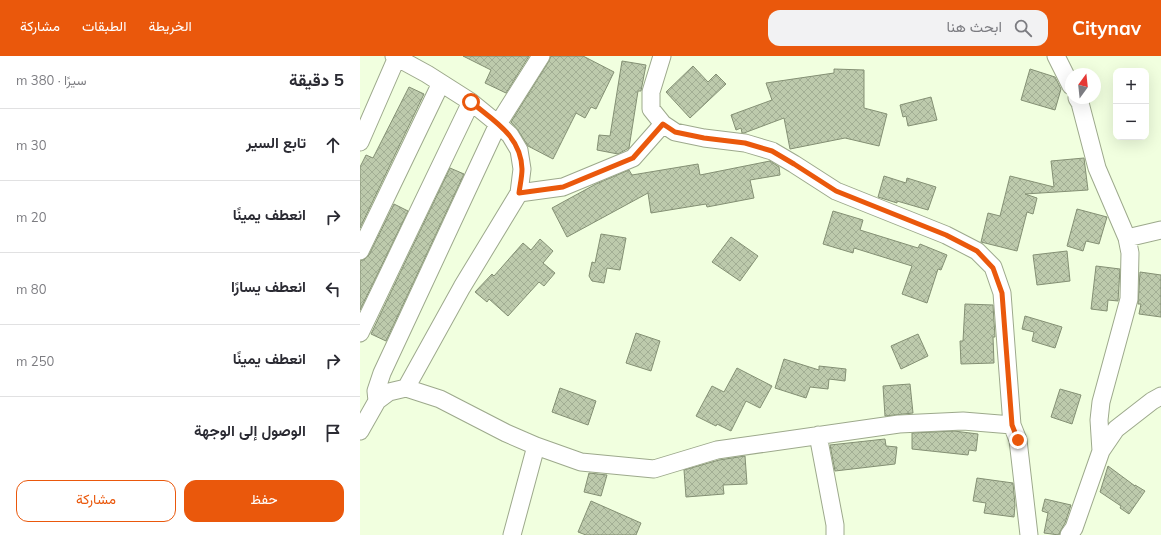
<!DOCTYPE html>
<html lang="ar">
<meta charset="utf-8">
<style>
:root{--surface:#fff;--page:#f2f2f3;--text:#2b2b33;--muted:#7c7c81;--line:#e1e1e2;--accent:#ea580c}
body{margin:0;font-family:Mulish,Vazirmatn,sans-serif;background:var(--page);color:var(--text);direction:rtl}
.controls{position:absolute;right:12px;top:12px;display:grid;overflow:hidden;border-radius:8px;box-shadow:0 4px 16px #0002}
.controls button{width:36px;height:36px;display:grid;place-items:center;padding:0;border:0;border-bottom:1px solid var(--line);background:var(--surface);color:var(--text);font:20px sans-serif}
.compass{position:absolute;left:705px;top:12px;width:36px;height:36px;border-radius:50%;background:var(--surface);box-shadow:0 4px 16px #0002;rotate:15deg}
.stop{position:absolute;width:12px;height:12px;margin:-9px;border:3px solid #ea580c;border-radius:50%;background:#fff}
.stop.end{background:#ea580c;border-color:#fff;box-shadow:0 1px 4px #0008}
.list{margin:0;padding:0;list-style:none}
h2{display:flex;justify-content:space-between;align-items:center;height:52px;margin:0;padding:0 16px;font-size:17px}
h2 small{font-size:13px;font-weight:400;color:var(--muted)}
.list li{display:grid;grid-template-columns:26px 1fr auto;gap:12px;align-items:center;box-sizing:border-box;height:72px;padding:0 16px;border-top:1px solid var(--line)}
.list b{display:block;font-size:15px;white-space:nowrap}
.list em{font-size:13px;font-style:normal;color:var(--muted)}
.actions{display:flex;gap:8px;padding:12px 16px}
.actions a{flex:1;padding:9px 0;border:1px solid var(--accent);border-radius:12px;text-align:center;font-size:14px;color:var(--accent)}
.actions .main{background:var(--accent);color:#fff}
.icon{flex:none;width:22px;height:22px;fill:none;stroke:currentColor;stroke-width:2;stroke-linecap:round;stroke-linejoin:round}
.map{position:relative;flex:none;width:801px;height:479px;overflow:hidden;direction:ltr}
header{display:flex;align-items:center;gap:24px;box-sizing:border-box;height:56px;padding:0 20px;background:var(--accent);color:#fff}
header strong{font-size:19px}
nav{display:flex;gap:22px;margin-inline-start:auto;font-size:14px}
.search{width:280px;height:36px;background:var(--page);display:flex;align-items:center;gap:10px;box-sizing:border-box;padding:0 14px;border-radius:12px;color:var(--muted);font-size:15px}
main{display:flex}
aside{flex:1;background:var(--surface)}
.map>svg:first-child{display:block}
.building{fill:url(#building-cross-hatch);stroke:#849074}
.lines{fill:none;stroke-linecap:round;stroke-linejoin:round}
.minor-casing{stroke:#9da98c;stroke-width:19}
.minor{stroke:#fff;stroke-width:17}
.route{stroke:#ea580c;stroke-width:5}
</style>
<header>
<strong>Citynav</strong>
<div class="search"><svg class="icon" aria-label="search" viewBox="0 0 24 24"><circle cx="10" cy="10" r="6"/><path d="M15 15l6 6"/></svg>ابحث هنا</div>
<nav><a>الخريطة</a><a>الطبقات</a><a>مشاركة</a></nav>
</header>
<main>
<div class="map">
<svg width="801" height="479" viewBox="0 0 801 479">
<defs>
<pattern id="building-cross-hatch" width="8" height="8" patternUnits="userSpaceOnUse"><rect width="8" height="8" fill="#bdcaac"/><path d="M0 0l8 8M0 8l8-8" fill="none" stroke="#a2ae94"/></pattern>
</defs>
<rect width="100%" height="100%" fill="#f1ffdf"/>
<path class="building" d="M 103,0 L 169,0 L 146,37 L 125,27 L 131,14 Z
M 191,0 L 223,0 L 254,16 L 236,53 L 231,51 L 225,62 L 216,57 L 193,103 L 168,90 L 158,74 L 151,66 L 189,5 Z
M 262,5 L 286,9 L 281,35 L 278,35 L 269,92 L 258,98 L 237,94 L 239,79 L 250,80 Z
M 333,10 L 348,26 L 356,18 L 366,28 L 330,62 L 306,36 Z
M 474,13 L 504,14 L 504,52 L 527,58 L 519,90 L 485,82 L 430,93 L 424,62 L 384,77 L 382,77 L 381,72 L 376,74 L 371,59 L 412,44 L 406,27 L 474,17 Z
M 670,13 L 695,21 L 701,33 L 695,54 L 661,44 Z
M 49,31 L 64,38 L 0,172 L 0,111 L 6,99 L 13,102 Z
M 571,41 L 577,64 L 548,70 L 546,60 L 543,61 L 540,49 Z
M 724,102 L 728,134 L 665,138 L 677,142 L 673,158 L 667,156 L 657,195 L 621,186 L 628,157 L 640,160 L 650,120 L 694,131 L 691,105 Z
M 410,105 L 419,111 L 420,119 L 390,124 L 394,142 L 347,151 L 346,148 L 291,157 L 288,137 L 207,181 L 192,152 L 236,128 L 269,114 L 272,119 L 338,108 L 340,119 Z
M 90,112 L 104,118 L 26,285 L 11,278 Z
M 524,120 L 546,127 L 547,122 L 576,131 L 568,154 L 537,145 L 537,147 L 518,141 Z
M 34,148 L 48,155 L 0,254 L 0,205 L 5,203 L 9,199 Z
M 717,153 L 747,161 L 739,188 L 726,185 L 723,195 L 707,190 Z
M 473,155 L 503,164 L 500,174 L 558,192 L 560,188 L 587,199 L 581,214 L 578,213 L 567,247 L 542,238 L 552,210 L 494,192 L 493,197 L 463,188 Z
M 241,178 L 266,182 L 260,214 L 247,212 L 244,227 L 232,225 L 229,220 L 232,206 L 235,207 Z
M 371,181 L 398,200 L 380,225 L 352,206 Z
M 180,183 L 193,195 L 183,207 L 195,217 L 184,230 L 179,226 L 148,260 L 129,243 L 127,246 L 115,236 L 132,218 L 134,220 L 163,187 L 171,194 Z
M 707,195 L 710,225 L 677,229 L 673,199 Z
M 736,210 L 760,213 L 758,245 L 748,244 L 747,255 L 731,253 Z
M 780,216 L 801,219 L 801,261 L 779,258 L 781,248 L 778,248 Z
M 605,248 L 633,249 L 635,281 L 633,281 L 634,307 L 601,308 L 600,285 L 603,285 Z
M 665,260 L 702,271 L 695,292 L 672,285 L 674,276 L 662,273 Z
M 276,277 L 300,285 L 291,315 L 266,307 Z
M 558,278 L 568,300 L 541,313 L 531,290 Z
M 424,303 L 459,314 L 459,310 L 486,313 L 485,325 L 469,323 L 468,333 L 450,331 L 446,342 L 415,332 Z
M 377,312 L 412,330 L 400,352 L 386,345 L 371,375 L 357,368 L 356,370 L 336,360 L 352,330 L 364,336 Z
M 550,328 L 553,357 L 525,360 L 523,330 Z
M 200,332 L 236,345 L 228,369 L 192,356 Z
M 700,333 L 721,339 L 712,368 L 691,361 Z
M 594,375 L 618,378 L 616,395 L 609,394 L 608,399 L 552,393 L 552,377 Z
M 525,383 L 526,390 L 537,391 L 535,408 L 475,415 L 470,389 Z
M 385,400 L 387,428 L 363,429 L 364,438 L 326,441 L 324,414 L 359,404 Z
M 748,410 L 775,430 L 775,429 L 785,435 L 769,458 L 760,452 L 761,450 L 740,436 Z
M 229,417 L 247,419 L 241,440 L 224,436 Z
M 617,422 L 653,427 L 655,449 L 654,461 L 624,457 L 626,447 L 613,445 Z
M 685,443 L 711,449 L 705,467 L 701,474 L 699,479 L 684,477 L 688,457 L 682,455 Z
M 231,445 L 281,467 L 276,479 L 226,479 L 218,476 Z"/>
<g class="lines">
<defs>
<path id="minor" d="M 34,0 L 67,18 L 111,46 L 138,68 L 150,79 L 159,94 L 162,113 L 159,137 L 102,231 L 46,332
M 302,0 L 291,36 L 291,53 L 303,68 L 315,76 L 344,82 L 385,87 L 412,95 L 434,108 L 476,135 L 586,179 L 617,195 L 633,211 L 642,237 L 652,369 L 658,384 L 669,479
M 696,0 L 711,30
M 717,42 L 720,47 L 737,112 L 767,182
M 0,86 L 37,1
M 159,137 L 203,131 L 273,102 L 303,68
M 0,195 L 81,27
M 0,277 L 111,46
M 17,345 L 16,335 L 22,317 L 138,68 L 181,0
M 0,375 L 17,345 L 29,336 L 46,332 L 80,343 L 146,377 L 176,390 L 221,406 L 294,413 L 357,394 L 539,368 L 603,365 L 652,369
M 458,379 L 475,469 L 475,479
M 741,395 L 739,364 L 741,346 L 769,243 L 770,197 L 767,182 L 801,174
M 152,479 L 176,390
M 709,479 L 714,472 L 741,395 L 756,373 L 792,345 L 801,340"/>
</defs>
<use href="#minor" class="minor-casing"/>
<use href="#minor" class="minor"/>
</g>
<g class="lines">
<path class="route" d="M 111,46 C 134,65 161,80 162,113 C 162,121 160,129 159,137 L 203,131 L 273,102 L 303,68 L 315,76 L 344,82 L 385,87 L 412,95 L 434,108 L 476,135 L 586,179 L 617,195 L 633,212 L 642,237 L 652,369 L 658,384"/>
</g>
</svg>
<div class="controls">
<button>+</button>
<button>−</button>
</div>
<svg class="compass" viewBox="-18 -18 36 36"><path d="M0-13l5 13h-10z" fill="#e53935"/><path d="M0 13l5-13h-10z" fill="#7c7c81"/></svg>
<div class="stop" style="left:111px;top:46px"></div>
<div class="stop end" style="left:658px;top:384px"></div>
</div>
<aside>
<h2>5 دقيقة<small>سيرًا · 380 m</small></h2>
<ul class="list">
<li><svg class="icon" aria-label="ahead" viewBox="0 0 24 24"><path d="M12 20V5M6 11l6-6 6 6"/></svg><div><b>تابع السير</b></div><em>30 m</em></li>
<li><svg class="icon" aria-label="right" viewBox="0 0 24 24"><path d="M7 20v-9h11M14 6l5 5-5 5"/></svg><div><b>انعطف يمينًا</b></div><em>20 m</em></li>
<li><svg class="icon" aria-label="left" viewBox="0 0 24 24"><path d="M17 20v-9H6M10 6l-5 5 5 5"/></svg><div><b>انعطف يسارًا</b></div><em>80 m</em></li>
<li><svg class="icon" aria-label="right" viewBox="0 0 24 24"><path d="M7 20v-9h11M14 6l5 5-5 5"/></svg><div><b>انعطف يمينًا</b></div><em>250 m</em></li>
<li><svg class="icon" aria-label="arrive" viewBox="0 0 24 24"><path d="M6 21V4h12l-3 4 3 4H6"/></svg><div><b>الوصول إلى الوجهة</b></div></li>
</ul>
<div class="actions"><a class="main">حفظ</a><a>مشاركة</a></div>
</aside>
</main>
